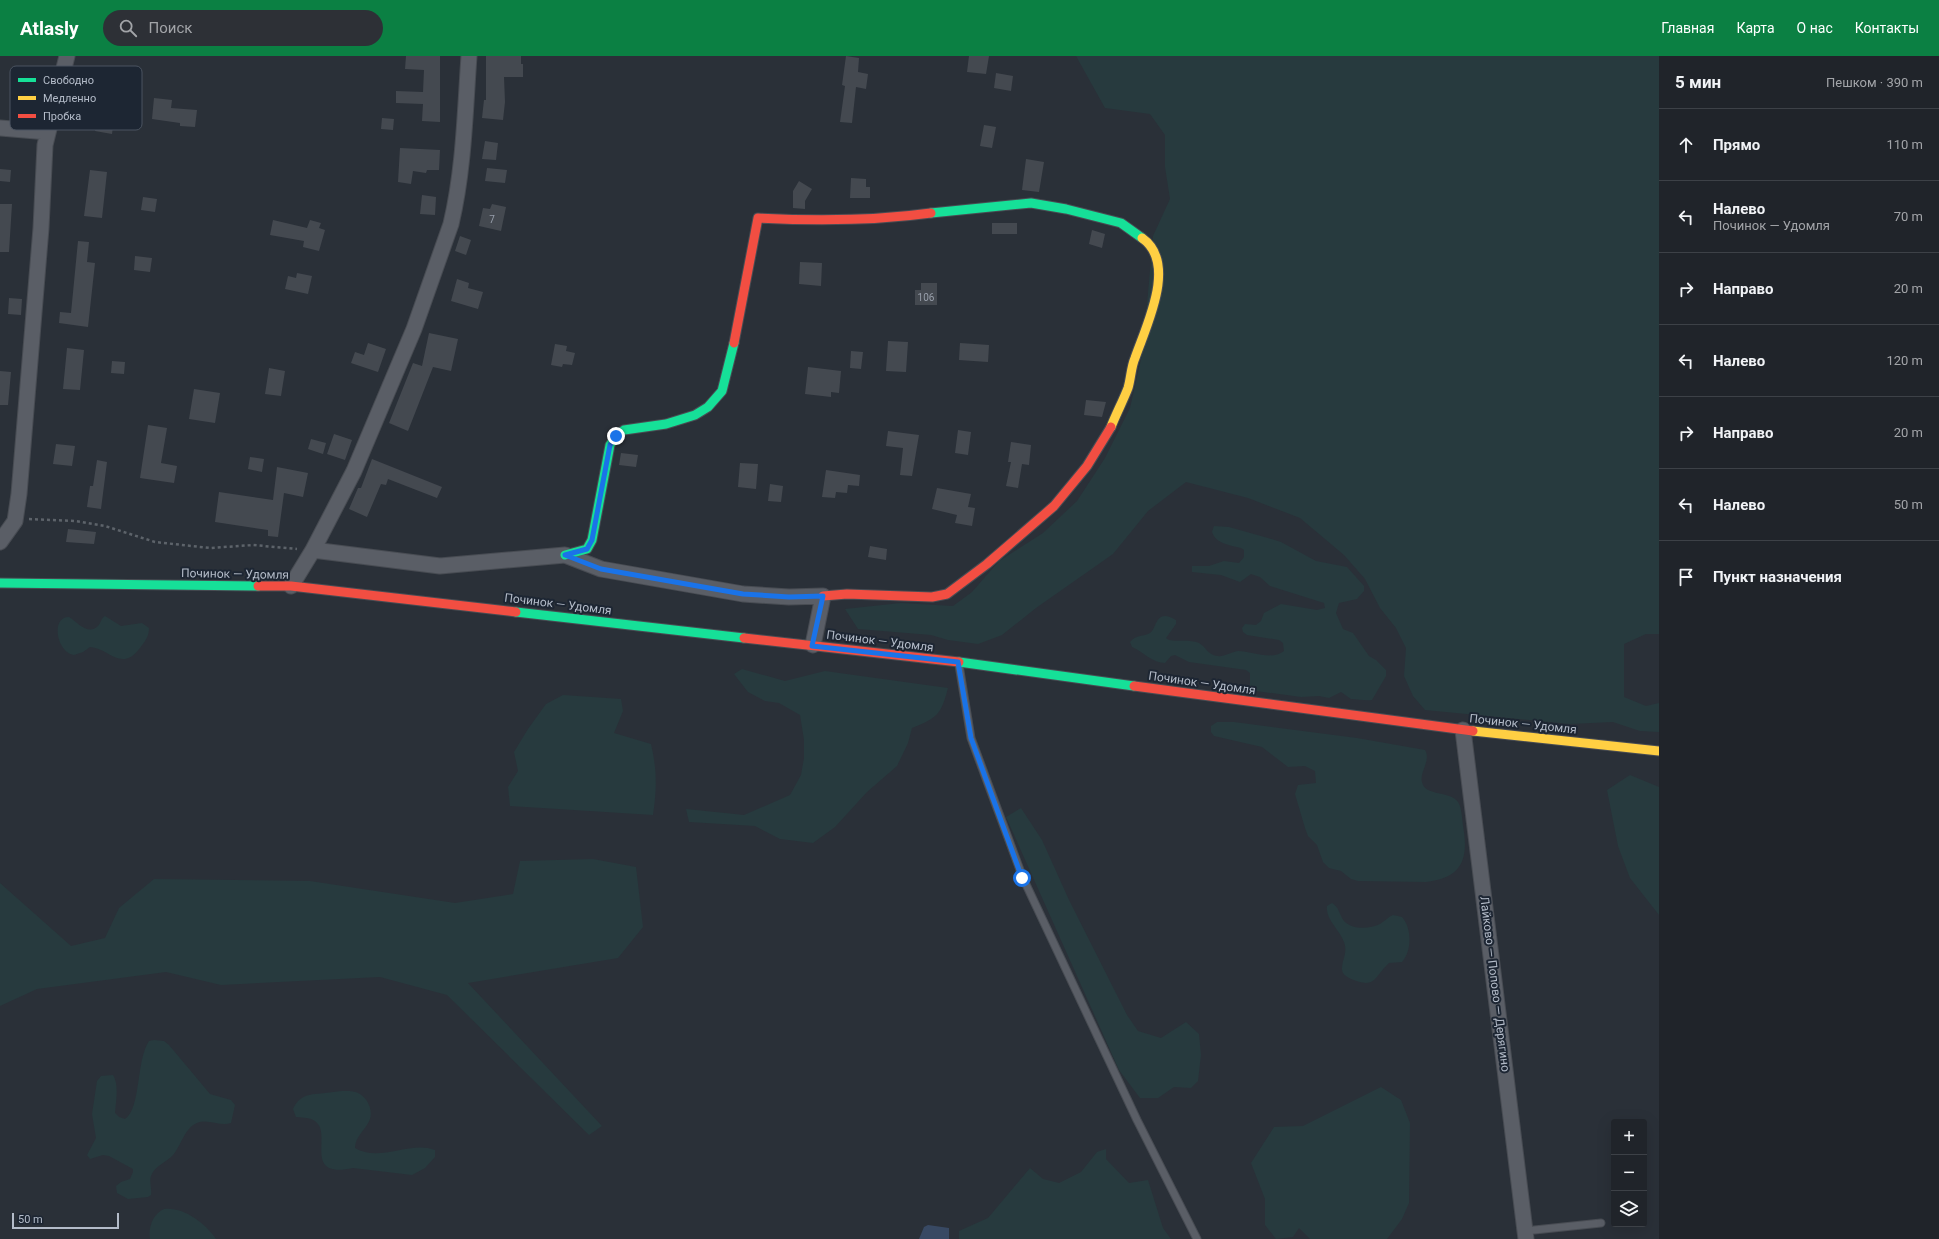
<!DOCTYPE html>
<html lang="ru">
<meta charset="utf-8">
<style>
:root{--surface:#20242a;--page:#2d3036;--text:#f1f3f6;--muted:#a2a4a8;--line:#3d4147;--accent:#0b8043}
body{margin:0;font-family:Roboto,sans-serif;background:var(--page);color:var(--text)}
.controls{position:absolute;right:12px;bottom:12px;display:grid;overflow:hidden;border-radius:4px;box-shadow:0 4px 16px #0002}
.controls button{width:36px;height:36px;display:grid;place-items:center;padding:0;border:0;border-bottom:1px solid var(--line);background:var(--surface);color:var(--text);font:20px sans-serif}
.scale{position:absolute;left:12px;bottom:10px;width:107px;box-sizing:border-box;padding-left:4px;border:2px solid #b4bcc9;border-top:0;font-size:11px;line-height:14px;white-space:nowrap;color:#b4bcc9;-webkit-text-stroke:3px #1d2633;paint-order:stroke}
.stop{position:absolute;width:12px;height:12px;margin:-9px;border:3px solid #1a73e8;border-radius:50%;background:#fff}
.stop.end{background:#1a73e8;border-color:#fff;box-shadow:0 1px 4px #0008}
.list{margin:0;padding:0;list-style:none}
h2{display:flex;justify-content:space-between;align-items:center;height:52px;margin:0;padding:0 16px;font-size:17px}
h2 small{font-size:13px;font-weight:400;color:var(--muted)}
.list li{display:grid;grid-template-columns:26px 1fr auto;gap:12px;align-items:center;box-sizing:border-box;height:72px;padding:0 16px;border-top:1px solid var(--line)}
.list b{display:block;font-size:15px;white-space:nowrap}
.list p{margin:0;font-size:13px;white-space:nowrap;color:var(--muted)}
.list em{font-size:13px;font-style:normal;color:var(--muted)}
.icon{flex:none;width:22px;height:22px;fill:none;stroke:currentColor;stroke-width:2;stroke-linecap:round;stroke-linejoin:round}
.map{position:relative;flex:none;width:1659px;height:1183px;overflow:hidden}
header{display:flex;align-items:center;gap:24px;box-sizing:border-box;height:56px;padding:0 20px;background:var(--accent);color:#fff}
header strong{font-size:19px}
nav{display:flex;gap:22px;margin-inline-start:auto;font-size:14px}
.search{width:280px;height:36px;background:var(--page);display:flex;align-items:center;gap:10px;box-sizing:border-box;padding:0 14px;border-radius:22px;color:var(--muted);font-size:15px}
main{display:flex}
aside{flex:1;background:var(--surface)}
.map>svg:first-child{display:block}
.green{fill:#273a3e}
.water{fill:#384963}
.building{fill:#444950}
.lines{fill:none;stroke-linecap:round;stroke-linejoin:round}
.lane-casing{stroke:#484c53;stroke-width:9}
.street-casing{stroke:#484c53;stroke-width:17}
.fast-casing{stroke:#484c53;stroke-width:11}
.slow-casing{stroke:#484c53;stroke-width:11}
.jam-casing{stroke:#484c53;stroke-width:11}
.path{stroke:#5d636a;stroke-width:2.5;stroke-dasharray:3 3;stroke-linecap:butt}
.lane{stroke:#5a5e66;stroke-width:7}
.street{stroke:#5a5e66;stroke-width:15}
.fast{stroke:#16e098;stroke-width:9}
.slow{stroke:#ffcf43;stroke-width:9}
.jam{stroke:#f24e42;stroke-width:9}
.route{stroke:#1a73e8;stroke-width:5}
.labels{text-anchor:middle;stroke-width:4;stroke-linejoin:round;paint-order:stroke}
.number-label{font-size:10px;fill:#989fab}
.street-label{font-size:12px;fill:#b4bcc9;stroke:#1d2633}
.key{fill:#1d2633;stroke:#4a5360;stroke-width:1}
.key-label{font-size:11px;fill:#b4bcc9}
</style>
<header>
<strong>Atlasly</strong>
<div class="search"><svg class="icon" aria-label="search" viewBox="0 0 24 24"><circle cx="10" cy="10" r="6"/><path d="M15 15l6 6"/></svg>Поиск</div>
<nav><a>Главная</a><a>Карта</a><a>О нас</a><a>Контакты</a></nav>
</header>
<main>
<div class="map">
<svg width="1659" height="1183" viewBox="0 0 1659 1183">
<rect width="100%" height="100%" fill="#2a3038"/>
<path class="green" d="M 1076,0 L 1659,0 L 1659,578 L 1646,578 L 1624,588 L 1624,641 L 1646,650 L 1659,647 L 1659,676 L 1640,675 L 1613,666 L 1570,668 L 1425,654 L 1413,640 L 1404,620 L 1406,592 L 1396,572 L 1380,552 L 1365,523 L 1344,499 L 1300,462 L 1248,442 L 1186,426 L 1148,455 L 1113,498 L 1036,552 L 1002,579 L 978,588 L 948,584 L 931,579 L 858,573 L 845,553 L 901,547 L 953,550 L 972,536 L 999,505 L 1043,477 L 1077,445 L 1105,402 L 1130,352 L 1143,294 L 1153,180 L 1170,143 L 1165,111 L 1165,79 L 1150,58 L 1105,52 Z
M 1214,470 L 1229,471 L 1268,482 L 1281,486 L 1316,505 L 1347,511 L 1364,530 L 1364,535 L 1357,543 L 1339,547 L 1336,557 L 1343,573 L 1353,577 L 1369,600 L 1376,604 L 1386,614 L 1386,620 L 1372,644 C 1365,645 1358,643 1351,643 L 1341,636 L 1329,642 L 1319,640 L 1301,641 L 1256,635 L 1250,631 L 1250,617 L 1246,614 L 1189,606 L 1175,599 L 1171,600 L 1165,607 C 1153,607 1143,596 1132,591 L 1130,586 C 1137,578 1143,581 1150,577 C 1157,573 1155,551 1176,564 L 1176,568 L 1166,582 L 1169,584 C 1179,586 1189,583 1199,587 C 1206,591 1208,599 1217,600 C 1224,601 1231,596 1238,595 C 1252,595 1271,605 1284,595 L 1283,587 L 1279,584 L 1247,579 L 1243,576 L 1242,572 L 1245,568 L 1256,569 L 1261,565 L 1264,557 L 1281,548 L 1317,554 L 1325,552 L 1324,547 L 1270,530 L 1260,521 L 1251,518 L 1240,526 L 1221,519 L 1192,516 L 1192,510 L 1209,510 L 1224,505 L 1239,507 L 1244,501 L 1244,494 L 1241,492 C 1230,489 1216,488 1212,476 Z
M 105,560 L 121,570 L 142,567 L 149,572 C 149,581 145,585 140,592 C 121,617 109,592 90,591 L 83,596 L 74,599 C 57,597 50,561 69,561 C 77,566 88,580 98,570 C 101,567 101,562 105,560 Z
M 742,613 L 785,625 L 825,615 L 948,632 C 941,659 937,662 912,672 L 908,687 L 897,710 L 867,736 L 835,771 L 813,787 L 780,783 L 755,770 L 689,766 L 686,753 L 744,759 L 790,739 L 801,719 L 804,702 L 804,684 L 800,659 L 779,647 L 765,645 L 748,636 L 734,618 Z
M 563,639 L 621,643 L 623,655 L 614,677 L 651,688 C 657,714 657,732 653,759 L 510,750 L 508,731 L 518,715 L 514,696 L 528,673 L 546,648 Z
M 1217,666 L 1234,666 L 1357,682 L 1425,694 C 1432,706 1417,717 1423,729 C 1429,740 1450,735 1458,746 C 1462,752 1462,763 1463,770 C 1469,803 1462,822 1426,826 L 1358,825 L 1351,823 L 1341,815 L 1329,812 L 1323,806 L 1317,789 L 1308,780 L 1305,772 L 1295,738 L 1298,729 L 1316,727 L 1315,715 L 1305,710 L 1288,711 L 1262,691 L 1214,680 L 1211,676 L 1211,670 Z
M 1630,719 L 1659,731 L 1659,859 L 1630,822 L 1618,790 L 1607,734 Z
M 1021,752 L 1042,784 L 1069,844 L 1127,959 L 1138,975 L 1161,982 L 1186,966 L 1199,978 L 1201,999 L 1198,1025 L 1191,1032 L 1174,1031 L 1158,1042 L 1140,1042 L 1119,1014 L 1006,761 Z
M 593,803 L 636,811 L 643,871 L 618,902 L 468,927 L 602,1070 L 589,1079 L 447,939 L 380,921 L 221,929 L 166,916 L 37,933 L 0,950 L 0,827 L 71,890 L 105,882 L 119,852 L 154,823 L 310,825 L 455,847 L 513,838 L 520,805 Z
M 1332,847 C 1339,851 1339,858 1344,865 C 1352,874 1370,873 1380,868 C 1385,865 1388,861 1393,859 L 1402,861 C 1412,872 1412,895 1402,906 L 1389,907 C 1373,922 1376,934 1349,922 C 1346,920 1342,918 1342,913 C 1342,903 1348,897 1344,886 C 1340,874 1325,863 1327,850 Z
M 154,984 L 164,985 L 169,989 L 210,1038 L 231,1044 L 235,1049 L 231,1067 C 220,1071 208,1062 197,1067 C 185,1071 181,1090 173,1099 C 166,1107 155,1109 151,1120 C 149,1125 152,1133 151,1139 L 148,1141 L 128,1143 L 117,1137 L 116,1130 L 121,1126 L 130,1123 L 133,1116 L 133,1113 L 109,1100 L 103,1099 L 90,1103 L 87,1099 L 96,1082 L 92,1058 L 97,1025 L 101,1020 L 113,1019 C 119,1028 116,1045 115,1057 L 119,1061 L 125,1063 C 141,1053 136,1004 149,985 Z
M 1381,1031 L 1401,1044 L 1410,1067 L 1409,1147 L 1402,1163 L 1387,1183 L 1310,1183 L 1299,1172 L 1293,1181 L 1276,1183 L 1265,1169 L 1265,1143 L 1251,1107 L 1274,1071 L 1303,1070 Z
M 333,1036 C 340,1035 352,1034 358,1037 C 367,1041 373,1053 370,1063 C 366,1074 355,1080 355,1092 C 380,1107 410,1084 435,1094 L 435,1101 L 425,1112 L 412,1119 L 353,1112 C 303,1123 331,1080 317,1067 C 312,1061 304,1062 296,1061 L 293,1053 C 301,1035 316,1039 333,1036 Z
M 1106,1093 L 1106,1103 L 1129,1127 L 1148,1124 L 1163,1172 L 1171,1183 L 959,1183 L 959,1175 L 988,1162 L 1030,1112 L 1043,1123 L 1059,1127 L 1081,1116 L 1097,1096 Z
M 164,1153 C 184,1151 205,1167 216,1183 L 150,1183 C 148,1171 153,1158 164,1153 Z"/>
<path class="water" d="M 928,1169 L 949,1172 L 949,1183 L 919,1183 L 924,1171 Z"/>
<path class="building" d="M 406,0 L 440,0 L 440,66 L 422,65 L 423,48 L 396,47 L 396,35 L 423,36 L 424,14 L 405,13 Z
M 486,0 L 521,0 L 521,8 L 523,8 L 523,21 L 504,21 L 505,46 L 503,64 L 482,62 L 484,44 L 486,44 Z
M 846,0 L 859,2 L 858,16 L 868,18 L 866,33 L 856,31 L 852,67 L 840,66 L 845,30 L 842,29 Z
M 969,0 L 989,0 L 986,18 L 967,16 Z
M 996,17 L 1013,20 L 1011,35 L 994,32 Z
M 101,28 L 118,30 L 112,78 L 95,75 Z
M 154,42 L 172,44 L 171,52 L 197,54 L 195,71 L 180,70 L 180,67 L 152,63 Z
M 382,62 L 394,63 L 393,74 L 381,73 Z
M 984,69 L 996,71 L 992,92 L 980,90 Z
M 485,85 L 498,87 L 496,104 L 482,103 Z
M 400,92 L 440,94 L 439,114 L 427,114 L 426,117 L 413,115 L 411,128 L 398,126 Z
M 1026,103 L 1044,106 L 1039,136 L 1022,134 Z
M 487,112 L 507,114 L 505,127 L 485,125 Z
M 0,113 L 11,114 L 10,126 L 0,125 Z
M 90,114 L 107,116 L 102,162 L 84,160 Z
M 851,122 L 866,123 L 866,131 L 870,131 L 870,142 L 850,142 Z
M 799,125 L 812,133 L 805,145 L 805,153 L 793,152 L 793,135 Z
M 422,139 L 436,141 L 435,159 L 420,158 Z
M 143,141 L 157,143 L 155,156 L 141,154 Z
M 0,148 L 12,148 L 9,196 L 0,196 Z
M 492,148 L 506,151 L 501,175 L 479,170 L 483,152 L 490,153 Z
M 273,164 L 307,172 L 310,164 L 321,167 L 319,172 L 325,174 L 319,195 L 303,191 L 304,185 L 270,179 Z
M 992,167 L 1017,167 L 1017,178 L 992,178 Z
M 1092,174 L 1105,178 L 1102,192 L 1089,188 Z
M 460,180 L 471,184 L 466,199 L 455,195 Z
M 78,185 L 89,186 L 87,206 L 95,207 L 88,271 L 59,267 L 60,256 L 71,257 Z
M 135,200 L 152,202 L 150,216 L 134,214 Z
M 800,206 L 822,207 L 821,230 L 799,228 Z
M 297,217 L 312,220 L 308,238 L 285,233 L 288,220 L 296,222 Z
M 457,223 L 469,227 L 468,232 L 483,236 L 478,253 L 451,245 Z
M 921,227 L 937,227 L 937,249 L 915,249 L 915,234 L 921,234 Z
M 9,242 L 22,243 L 21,259 L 8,258 Z
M 429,277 L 458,283 L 451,315 L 433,311 L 408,375 L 389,367 L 413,307 L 422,310 Z
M 888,285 L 908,286 L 906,316 L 886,315 Z
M 368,287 L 386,293 L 378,316 L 351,307 L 355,296 L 364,299 Z
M 960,287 L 989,289 L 988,306 L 959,304 Z
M 555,288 L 567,290 L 566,295 L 575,297 L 572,309 L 563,308 L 562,311 L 551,309 Z
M 67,292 L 84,294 L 80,334 L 63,333 Z
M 851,295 L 863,296 L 861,313 L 850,312 Z
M 112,305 L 125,306 L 124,318 L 111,317 Z
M 808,311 L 841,315 L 839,337 L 831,336 L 831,341 L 805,338 Z
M 269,312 L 285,315 L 281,340 L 265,338 Z
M 0,315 L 11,316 L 8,349 L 0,349 Z
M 194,333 L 220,337 L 215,367 L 189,363 Z
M 1086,344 L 1106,346 L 1102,361 L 1084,359 Z
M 148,369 L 167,372 L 161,407 L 177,410 L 174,427 L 140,422 Z
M 958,374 L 971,376 L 968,399 L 955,397 Z
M 888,375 L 919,379 L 912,420 L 900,419 L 903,392 L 886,390 Z
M 334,378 L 352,384 L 345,404 L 327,398 Z
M 311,383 L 326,387 L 323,398 L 308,393 Z
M 1011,386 L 1031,389 L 1029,409 L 1022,408 L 1018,432 L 1006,430 L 1011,406 L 1008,406 Z
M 56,388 L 75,390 L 72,410 L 53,408 Z
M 621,397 L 638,399 L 636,411 L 619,409 Z
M 250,401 L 264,403 L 262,416 L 248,413 Z
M 372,403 L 442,431 L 437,442 L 388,423 L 386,429 L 381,428 L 367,461 L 349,453 L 358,432 L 361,432 Z
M 97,404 L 107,406 L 101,453 L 87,451 L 90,430 L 93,430 Z
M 740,407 L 758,408 L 756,433 L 738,431 Z
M 277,411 L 308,417 L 303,441 L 284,437 L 278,481 L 268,480 L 268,474 L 215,466 L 219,436 L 273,444 Z
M 826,414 L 860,419 L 859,430 L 848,429 L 847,437 L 836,436 L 835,442 L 822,441 Z
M 770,428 L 783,430 L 781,446 L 768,445 Z
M 937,432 L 971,438 L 968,451 L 975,452 L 972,470 L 955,467 L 957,459 L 932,453 Z
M 68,473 L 96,476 L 94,488 L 66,486 Z
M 870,490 L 887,493 L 886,504 L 868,501 Z"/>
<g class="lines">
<defs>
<path id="lane" d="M 959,609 L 971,682 L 1023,822 L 1137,1064 L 1197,1183
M 1525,1175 L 1601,1167"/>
<path id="street" d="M 469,0 C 465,56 464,113 451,168 L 414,273 L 354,415 L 313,494 L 440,510 L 565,499 L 601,513 L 743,538 L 789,541 L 823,540 L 813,589
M 0,72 L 48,76
M 0,486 L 15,465 L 19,438 L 41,172 L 45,89 L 67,0
M 291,530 L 313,494
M 1463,674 L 1526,1183"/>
<path id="fast" d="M 931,157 L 1031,147 L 1066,153 L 1121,167 L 1142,182
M 565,499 L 587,493 L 592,484 L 610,389 L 616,380 L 624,374 L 666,368 L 695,359 L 708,351 L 722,335 L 734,287
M 0,527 L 258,530
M 516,556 L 744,582
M 959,606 L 1134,630"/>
<path id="slow" d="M 1111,371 C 1116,358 1123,345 1128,332 C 1131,322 1131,311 1135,302 C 1146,270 1178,207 1142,182
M 1473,675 L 1659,695"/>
<path id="jam" d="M 734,287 L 758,162 C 816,165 873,165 931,157
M 258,530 L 291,530 L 516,556
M 823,540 L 847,538 L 932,541 L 947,538 L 987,508 L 1054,450 L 1087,410 L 1111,371
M 744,582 L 959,606
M 1134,630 L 1473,675"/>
</defs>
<use href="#lane" class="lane-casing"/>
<use href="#street" class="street-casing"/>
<use href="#fast" class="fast-casing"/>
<use href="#slow" class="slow-casing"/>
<use href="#jam" class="jam-casing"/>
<path class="path" d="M 29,463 L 76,465 L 105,470 L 155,486 L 210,492 L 253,489 L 297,493"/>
<use href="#lane" class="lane"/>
<use href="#street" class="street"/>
<use href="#fast" class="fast"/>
<use href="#slow" class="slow"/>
<use href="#jam" class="jam"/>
</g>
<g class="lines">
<path class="route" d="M 616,380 L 610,389 L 592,484 L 587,493 L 565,499 L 601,513 L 743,538 L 789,541 L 823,540 L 812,590 L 958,606 L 971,682 L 1022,822"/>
</g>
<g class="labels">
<g class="number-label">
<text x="492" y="167">7</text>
<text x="926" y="245">106</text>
</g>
<g class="street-label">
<text transform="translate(235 518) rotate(1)" y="4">Починок — Удомля</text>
<text transform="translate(558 548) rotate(7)" y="4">Починок — Удомля</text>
<text transform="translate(880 585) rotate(7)" y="4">Починок — Удомля</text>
<text transform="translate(1202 627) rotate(8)" y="4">Починок — Удомля</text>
<text transform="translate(1523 668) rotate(6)" y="4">Починок — Удомля</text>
<text transform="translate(1495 928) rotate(83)" y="4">Лайково — Попово — Дерягино</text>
</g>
</g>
<rect x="10" y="10" width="132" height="64" rx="6" class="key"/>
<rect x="18" y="22" width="18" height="4" fill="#16e098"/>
<rect x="18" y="40" width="18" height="4" fill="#ffcf43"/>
<rect x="18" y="58" width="18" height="4" fill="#f24e42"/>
<g class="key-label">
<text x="43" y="28">Свободно</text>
<text x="43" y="46">Медленно</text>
<text x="43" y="64">Пробка</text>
</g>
</svg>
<div class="controls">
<button>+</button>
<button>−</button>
<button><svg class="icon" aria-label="layers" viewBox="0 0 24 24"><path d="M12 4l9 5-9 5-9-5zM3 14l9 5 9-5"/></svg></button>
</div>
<div class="scale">50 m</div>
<div class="stop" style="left:1022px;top:822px"></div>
<div class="stop end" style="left:616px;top:380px"></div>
</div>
<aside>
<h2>5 мин<small>Пешком · 390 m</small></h2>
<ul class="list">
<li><svg class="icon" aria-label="ahead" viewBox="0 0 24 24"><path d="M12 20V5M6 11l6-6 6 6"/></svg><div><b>Прямо</b></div><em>110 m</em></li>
<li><svg class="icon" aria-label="left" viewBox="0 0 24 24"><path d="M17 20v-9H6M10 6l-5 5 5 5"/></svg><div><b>Налево</b><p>Починок — Удомля</p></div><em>70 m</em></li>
<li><svg class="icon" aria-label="right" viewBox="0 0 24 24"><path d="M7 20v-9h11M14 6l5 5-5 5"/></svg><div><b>Направо</b></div><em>20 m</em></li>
<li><svg class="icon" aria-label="left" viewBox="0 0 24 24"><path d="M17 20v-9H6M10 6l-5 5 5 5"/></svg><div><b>Налево</b></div><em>120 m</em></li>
<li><svg class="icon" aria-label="right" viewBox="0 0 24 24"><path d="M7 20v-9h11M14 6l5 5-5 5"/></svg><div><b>Направо</b></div><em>20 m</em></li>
<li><svg class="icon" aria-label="left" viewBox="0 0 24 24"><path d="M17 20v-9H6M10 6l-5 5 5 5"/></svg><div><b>Налево</b></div><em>50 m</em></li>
<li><svg class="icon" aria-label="arrive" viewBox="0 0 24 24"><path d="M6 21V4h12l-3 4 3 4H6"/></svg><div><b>Пункт назначения</b></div></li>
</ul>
</aside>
</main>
